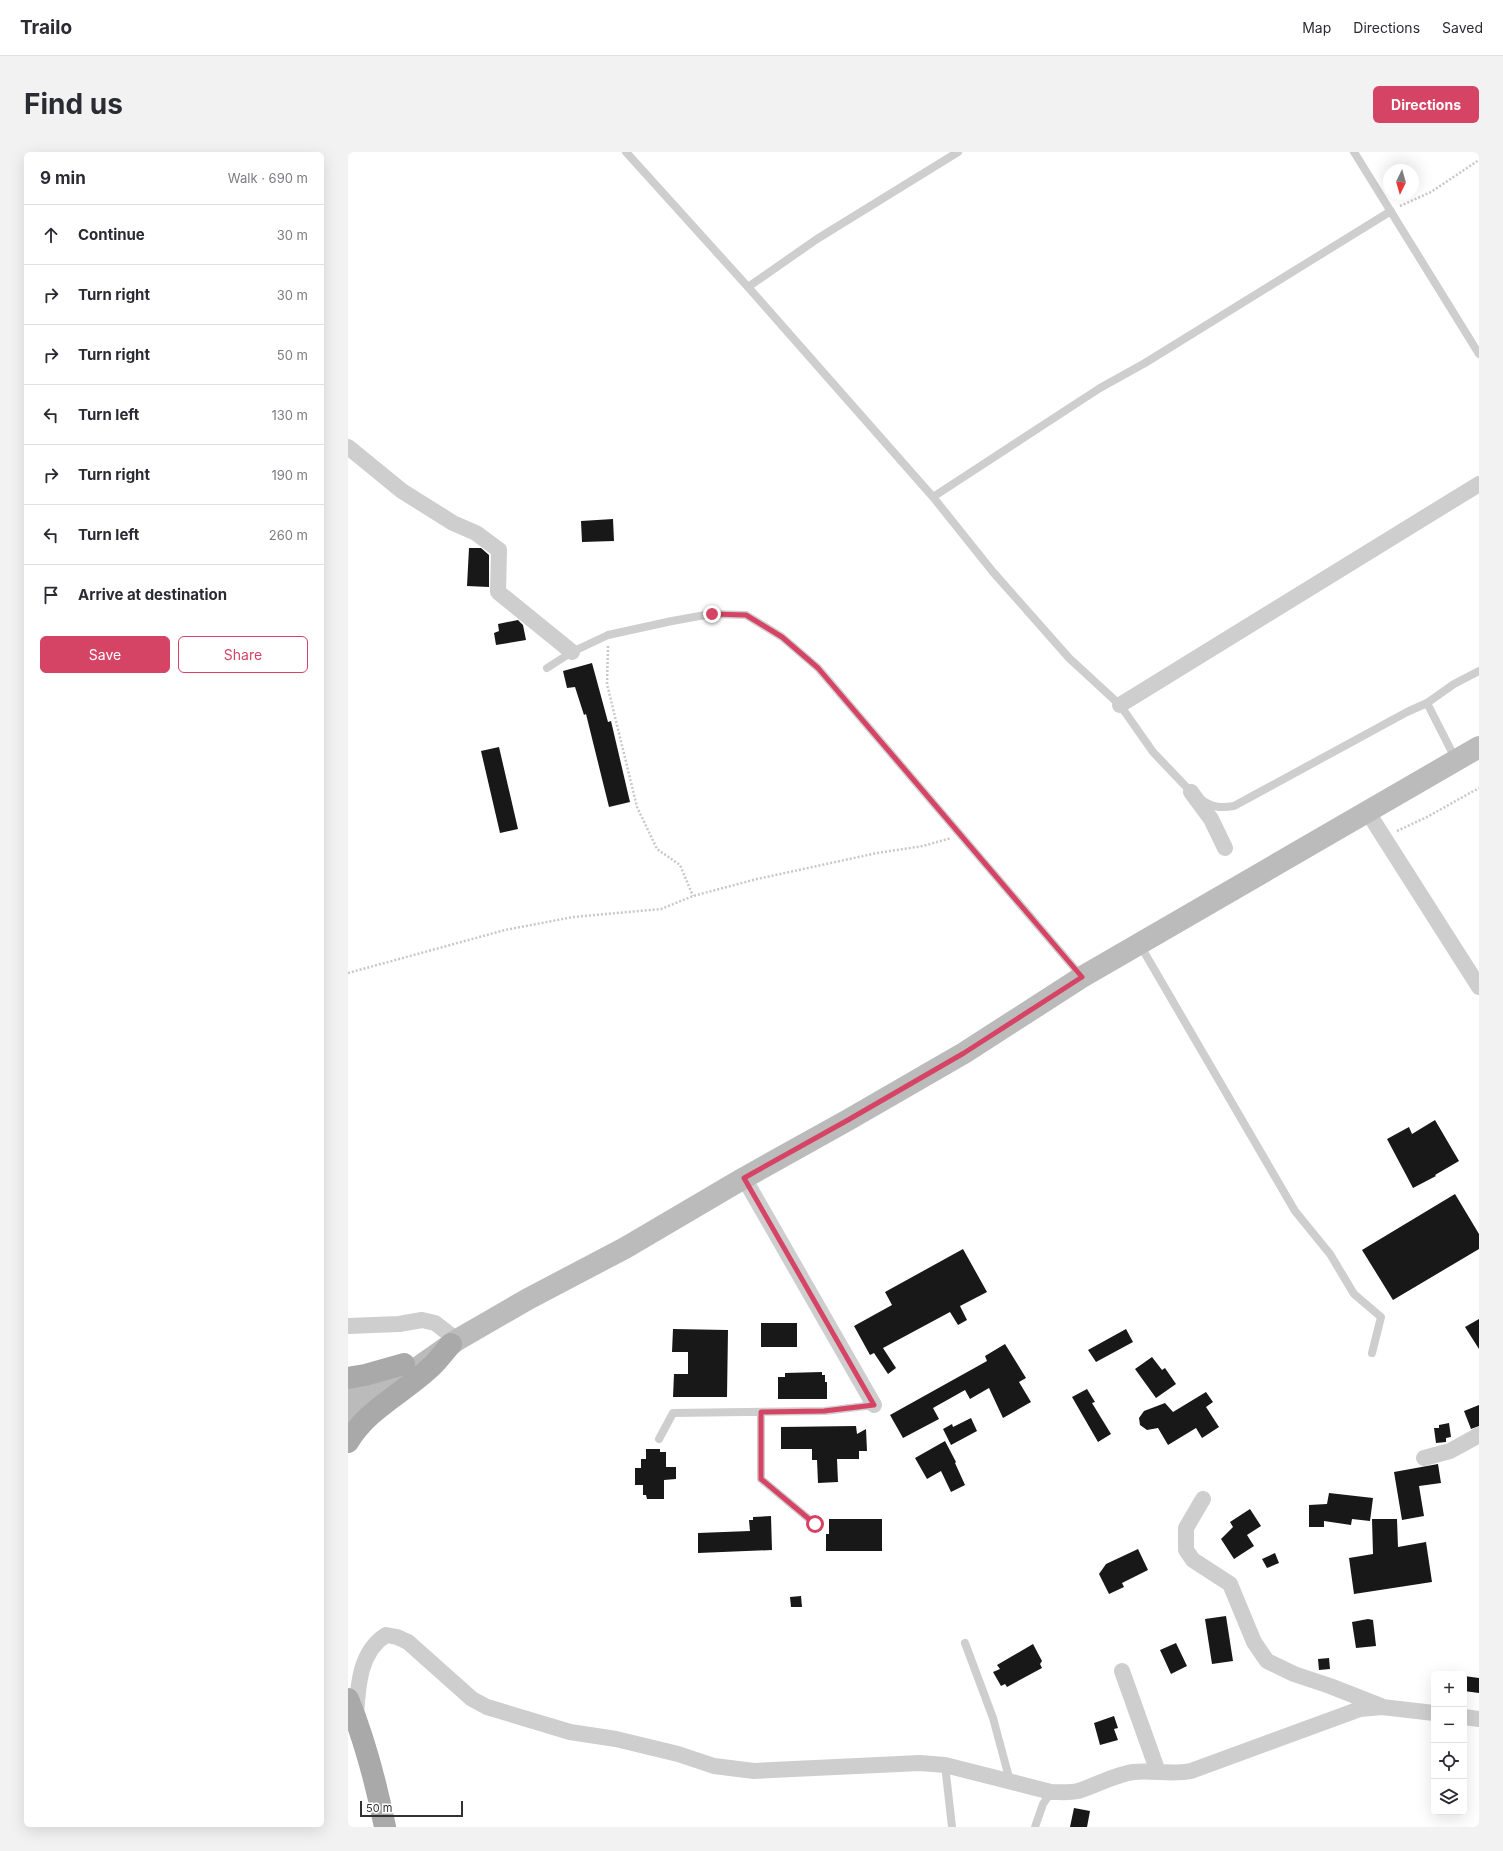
<!DOCTYPE html>
<meta charset="utf-8">
<style>
:root{--surface:#fff;--page:#f2f2f3;--text:#2b2b33;--muted:#7c7c81;--line:#e1e1e2;--accent:#d64465}
body{margin:0;font-family:Inter,sans-serif;background:var(--page);color:var(--text)}
.controls{position:absolute;right:12px;bottom:12px;display:grid;overflow:hidden;border-radius:6px;box-shadow:0 4px 16px #0002}
.controls button{width:36px;height:36px;display:grid;place-items:center;padding:0;border:0;border-bottom:1px solid var(--line);background:var(--surface);color:var(--text);font:20px sans-serif}
.compass{position:absolute;left:1035px;top:12px;width:36px;height:36px;border-radius:50%;background:var(--surface);box-shadow:0 4px 16px #0002;rotate:185deg}
.scale{position:absolute;left:12px;bottom:10px;width:103px;box-sizing:border-box;padding-left:4px;border:2px solid #313131;border-top:0;font-size:11px;line-height:14px;white-space:nowrap;color:#313131;-webkit-text-stroke:3px #fff;paint-order:stroke}
.stop{position:absolute;width:12px;height:12px;margin:-9px;border:3px solid #d64465;border-radius:50%;background:#fff}
.stop.end{background:#d64465;border-color:#fff;box-shadow:0 1px 4px #0008}
.list{margin:0;padding:0;list-style:none}
h2{display:flex;justify-content:space-between;align-items:center;height:52px;margin:0;padding:0 16px;font-size:17px}
h2 small{font-size:13px;font-weight:400;color:var(--muted)}
.list li{display:grid;grid-template-columns:26px 1fr auto;gap:12px;align-items:center;box-sizing:border-box;height:60px;padding:0 16px;border-top:1px solid var(--line)}
.list b{display:block;font-size:15px;white-space:nowrap}
.list em{font-size:13px;font-style:normal;color:var(--muted)}
.actions{display:flex;gap:8px;padding:12px 16px}
.actions a{flex:1;padding:9px 0;border:1px solid var(--accent);border-radius:6px;text-align:center;font-size:14px;color:var(--accent)}
.actions .main{background:var(--accent);color:#fff}
.icon{flex:none;width:22px;height:22px;fill:none;stroke:currentColor;stroke-width:2;stroke-linecap:round;stroke-linejoin:round}
.map{position:relative;flex:none;width:1131px;height:1675px;overflow:hidden;border-radius:6px}
header{display:flex;align-items:center;gap:24px;box-sizing:border-box;height:56px;padding:0 20px;background:var(--surface);border-bottom:1px solid var(--line)}
header strong{font-size:19px}
nav{display:flex;gap:22px;margin-inline-start:auto;font-size:14px}
.intro{display:flex;align-items:center;justify-content:space-between;box-sizing:border-box;height:96px;padding:0 24px}
h1{margin:0;font-size:28px}
.button{padding:10px 18px;border-radius:6px;background:var(--accent);color:#fff;font-size:14px;font-weight:700}
main{display:flex;gap:24px;padding:0 24px}
aside{flex:1;background:var(--surface);border-radius:6px;box-shadow:0 4px 16px #0002}
.map>svg:first-child{display:block}
.building{fill:#181818}
.lines{fill:none;stroke-linecap:round;stroke-linejoin:round}
.path{stroke:#c8c8c8;stroke-width:2.5;stroke-dasharray:2 2;stroke-linecap:butt}
.lane{stroke:#cecece;stroke-width:8}
.street{stroke:#cecece;stroke-width:16}
.secondary{stroke:#bbb;stroke-width:22}
.primary{stroke:#a9a9a9;stroke-width:22}
.route{stroke:#d64465;stroke-width:5}
</style>
<header>
<strong>Trailo</strong>
<nav><a>Map</a><a>Directions</a><a>Saved</a></nav>
</header>
<div class="intro"><h1>Find us</h1><a class="button">Directions</a></div>
<main>
<aside>
<h2>9 min<small>Walk · 690 m</small></h2>
<ul class="list">
<li><svg class="icon" aria-label="ahead" viewBox="0 0 24 24"><path d="M12 20V5M6 11l6-6 6 6"/></svg><div><b>Continue</b></div><em>30 m</em></li>
<li><svg class="icon" aria-label="right" viewBox="0 0 24 24"><path d="M7 20v-9h11M14 6l5 5-5 5"/></svg><div><b>Turn right</b></div><em>30 m</em></li>
<li><svg class="icon" aria-label="right" viewBox="0 0 24 24"><path d="M7 20v-9h11M14 6l5 5-5 5"/></svg><div><b>Turn right</b></div><em>50 m</em></li>
<li><svg class="icon" aria-label="left" viewBox="0 0 24 24"><path d="M17 20v-9H6M10 6l-5 5 5 5"/></svg><div><b>Turn left</b></div><em>130 m</em></li>
<li><svg class="icon" aria-label="right" viewBox="0 0 24 24"><path d="M7 20v-9h11M14 6l5 5-5 5"/></svg><div><b>Turn right</b></div><em>190 m</em></li>
<li><svg class="icon" aria-label="left" viewBox="0 0 24 24"><path d="M17 20v-9H6M10 6l-5 5 5 5"/></svg><div><b>Turn left</b></div><em>260 m</em></li>
<li><svg class="icon" aria-label="arrive" viewBox="0 0 24 24"><path d="M6 21V4h12l-3 4 3 4H6"/></svg><div><b>Arrive at destination</b></div></li>
</ul>
<div class="actions"><a class="main">Save</a><a>Share</a></div>
</aside>
<div class="map">
<svg width="1131" height="1675" viewBox="0 0 1131 1675">
<rect width="100%" height="100%" fill="#fff"/>
<path class="building" d="M 265,367 L 266,389 L 234,390 L 233,369 Z
M 121,396 L 133,396 L 141,403 L 141,435 L 119,434 Z
M 170,468 L 175,473 L 178,488 L 148,493 L 146,481 L 151,479 L 150,472 Z
M 244,511 L 260,570 L 263,569 L 282,650 L 261,655 L 238,562 L 236,563 L 227,535 L 219,536 L 215,519 Z
M 151,595 L 170,677 L 152,681 L 133,599 Z
M 1087,968 L 1111,1009 L 1087,1023 L 1088,1024 L 1065,1036 L 1039,987 L 1061,975 L 1064,982 Z
M 1107,1042 L 1131,1082 L 1131,1097 L 1045,1148 L 1014,1098 Z
M 615,1097 L 639,1140 L 612,1154 L 619,1168 L 610,1173 L 602,1160 L 535,1196 L 548,1216 L 540,1222 L 526,1201 L 522,1203 L 506,1174 L 544,1153 L 537,1140 Z
M 1131,1167 L 1131,1197 L 1117,1175 Z
M 413,1171 L 449,1171 L 449,1195 L 413,1195 Z
M 325,1177 L 380,1178 L 379,1245 L 325,1245 L 326,1222 L 340,1222 L 340,1200 L 324,1200 Z
M 778,1177 L 785,1190 L 748,1210 L 740,1198 Z
M 657,1192 L 678,1226 L 671,1230 L 683,1250 L 655,1266 L 641,1236 L 622,1247 L 617,1238 L 585,1256 L 591,1267 L 555,1286 L 542,1263 L 639,1209 L 637,1204 Z
M 804,1205 L 814,1218 L 817,1216 L 828,1232 L 808,1246 L 787,1217 Z
M 474,1220 L 474,1223 L 477,1223 L 477,1230 L 479,1230 L 479,1247 L 430,1247 L 430,1225 L 437,1225 L 437,1221 Z
M 739,1237 L 747,1250 L 744,1251 L 763,1282 L 750,1290 L 724,1245 Z
M 858,1240 L 865,1250 L 858,1255 L 871,1275 L 854,1286 L 848,1276 L 820,1293 L 810,1276 L 799,1278 L 792,1273 L 791,1266 L 796,1259 L 817,1251 L 825,1260 Z
M 1131,1253 L 1131,1274 L 1123,1277 L 1116,1259 Z
M 623,1266 L 629,1279 L 603,1293 L 595,1277 L 604,1272 L 605,1275 Z
M 1101,1271 L 1103,1285 L 1098,1286 L 1098,1290 L 1088,1291 L 1086,1276 L 1091,1276 L 1091,1273 Z
M 508,1274 L 509,1282 L 518,1277 L 519,1299 L 511,1299 L 511,1307 L 489,1307 L 490,1330 L 470,1331 L 469,1308 L 464,1308 L 464,1297 L 433,1297 L 433,1275 Z
M 597,1289 L 608,1310 L 607,1311 L 617,1333 L 603,1340 L 593,1319 L 579,1327 L 567,1306 Z
M 298,1297 L 312,1297 L 312,1300 L 318,1300 L 318,1315 L 328,1315 L 328,1327 L 316,1328 L 316,1347 L 299,1347 L 298,1343 L 295,1343 L 295,1333 L 287,1333 L 287,1316 L 293,1316 L 293,1307 L 298,1307 Z
M 1090,1312 L 1093,1331 L 1071,1334 L 1076,1364 L 1054,1368 L 1046,1320 Z
M 981,1341 L 1025,1346 L 1022,1369 L 1004,1367 L 1003,1373 L 976,1369 L 976,1375 L 961,1375 L 961,1353 L 979,1352 Z
M 902,1357 L 913,1374 L 899,1383 L 906,1394 L 886,1407 L 873,1387 L 885,1375 L 882,1370 Z
M 423,1364 L 424,1398 L 350,1401 L 350,1381 L 402,1379 L 401,1368 L 405,1368 L 405,1365 Z
M 481,1367 L 534,1367 L 534,1399 L 478,1399 L 478,1382 L 481,1382 Z
M 1024,1367 L 1049,1367 L 1050,1395 L 1078,1390 L 1084,1430 L 1006,1442 L 1001,1406 L 1025,1402 Z
M 790,1397 L 800,1418 L 774,1431 L 776,1435 L 761,1442 L 751,1422 L 758,1412 Z
M 927,1401 L 931,1411 L 919,1416 L 914,1407 Z
M 453,1444 L 454,1455 L 443,1455 L 442,1445 Z
M 878,1464 L 885,1509 L 864,1512 L 857,1467 Z
M 1020,1467 L 1025,1468 L 1028,1494 L 1008,1496 L 1004,1470 Z
M 828,1491 L 839,1514 L 823,1522 L 812,1498 Z
M 685,1492 L 694,1509 L 692,1512 L 694,1516 L 659,1535 L 657,1532 L 653,1534 L 645,1520 L 652,1517 L 649,1513 Z
M 981,1506 L 982,1517 L 971,1518 L 970,1507 Z
M 1116,1524 L 1131,1526 L 1131,1541 L 1116,1539 Z
M 766,1564 L 770,1576 L 766,1577 L 770,1588 L 752,1593 L 746,1571 Z
M 726,1656 L 742,1659 L 739,1675 L 722,1675 Z"/>
<g class="lines">
<path class="path" d="M 1052,54 L 1083,40 L 1131,8
M 260,494 L 259,532 L 289,655 L 309,697 L 332,713 L 345,744
M 1049,679 L 1079,665 L 1131,636
M 0,821 L 157,778 L 225,765 L 313,757 L 345,744 L 409,727 L 529,701 L 575,694 L 603,686"/>
<path class="lane" d="M 278,0 L 400,135 L 585,345 L 645,420 L 721,506 L 772,553 L 805,600 L 844,641
M 1006,0 L 1131,202
M 400,135 L 469,87 L 610,0
M 585,345 L 752,236 L 797,211 L 1043,59
M 199,516 L 224,500 L 260,483 L 324,469 L 363,462 L 398,463 L 434,485 L 470,516 L 734,825
M 1108,608 L 1079,551 L 1106,532 L 1131,519
M 854,648 C 865,656 874,656 886,654 L 1059,560 L 1079,551
M 792,793 L 947,1059 L 982,1102 L 1006,1142 L 1033,1165 L 1024,1201
M 413,1260 L 413,1327 L 467,1372
M 311,1287 L 325,1261 L 477,1259 L 526,1253
M 617,1491 L 645,1566 L 662,1629
M 597,1613 L 604,1675
M 687,1675 L 695,1652 L 703,1640"/>
<path class="street" d="M 0,295 L 54,339 L 105,371 L 128,381 L 151,398 L 150,440 L 224,500
M 772,553 L 1131,332
M 843,640 L 863,667 L 877,696
M 1019,659 L 1131,835
M 396,1026 L 526,1253
M 0,1174 L 51,1172 L 74,1168 L 87,1171 L 109,1188
M 1076,1306 L 1102,1299 L 1131,1283
M 855,1347 L 838,1376 L 838,1398 L 845,1408 L 882,1432 L 906,1490 L 919,1509 L 946,1522 L 982,1534 L 1033,1554
M 774,1519 L 810,1620
M 8,1564 C 10,1535 11,1500 38,1483 L 49,1485 L 60,1490 L 124,1547 L 139,1555 L 222,1580 L 268,1587 L 330,1602 L 366,1614 L 406,1619 L 572,1611 L 597,1613 L 703,1640 C 712,1640 721,1641 730,1639 C 749,1633 766,1623 785,1620 C 805,1618 824,1623 843,1619 L 1012,1557 L 1034,1555 L 1086,1561
M 1116,1565 L 1131,1567"/>
<path class="secondary" d="M 0,1240 L 36,1222
M 0,1261 L 62,1221 L 109,1188 L 180,1147 L 277,1096 L 396,1026 L 500,968 L 616,901 L 734,825 L 1131,595"/>
<path class="primary" d="M 0,1226 L 17,1223 L 56,1212
M 0,1290 C 20,1256 58,1240 85,1213 C 91,1207 97,1199 103,1192
M 0,1547 C 17,1588 28,1631 37,1675"/>
</g>
<g class="lines">
<path class="route" d="M 364,462 L 398,463 L 434,485 L 470,516 L 734,825 L 616,901 L 500,968 L 396,1026 L 526,1253 L 476,1259 L 413,1260 L 413,1327 L 467,1372"/>
</g>
</svg>
<div class="controls">
<button>+</button>
<button>−</button>
<button><svg class="icon" aria-label="locate" viewBox="0 0 24 24"><circle cx="12" cy="12" r="6"/><path d="M12 2v4M12 18v4M2 12h4M18 12h4"/></svg></button>
<button><svg class="icon" aria-label="layers" viewBox="0 0 24 24"><path d="M12 4l9 5-9 5-9-5zM3 14l9 5 9-5"/></svg></button>
</div>
<svg class="compass" viewBox="-18 -18 36 36"><path d="M0-13l5 13h-10z" fill="#e53935"/><path d="M0 13l5-13h-10z" fill="#7c7c81"/></svg>
<div class="scale">50 m</div>
<div class="stop" style="left:467px;top:1372px"></div>
<div class="stop end" style="left:364px;top:462px"></div>
</div>
</main>
